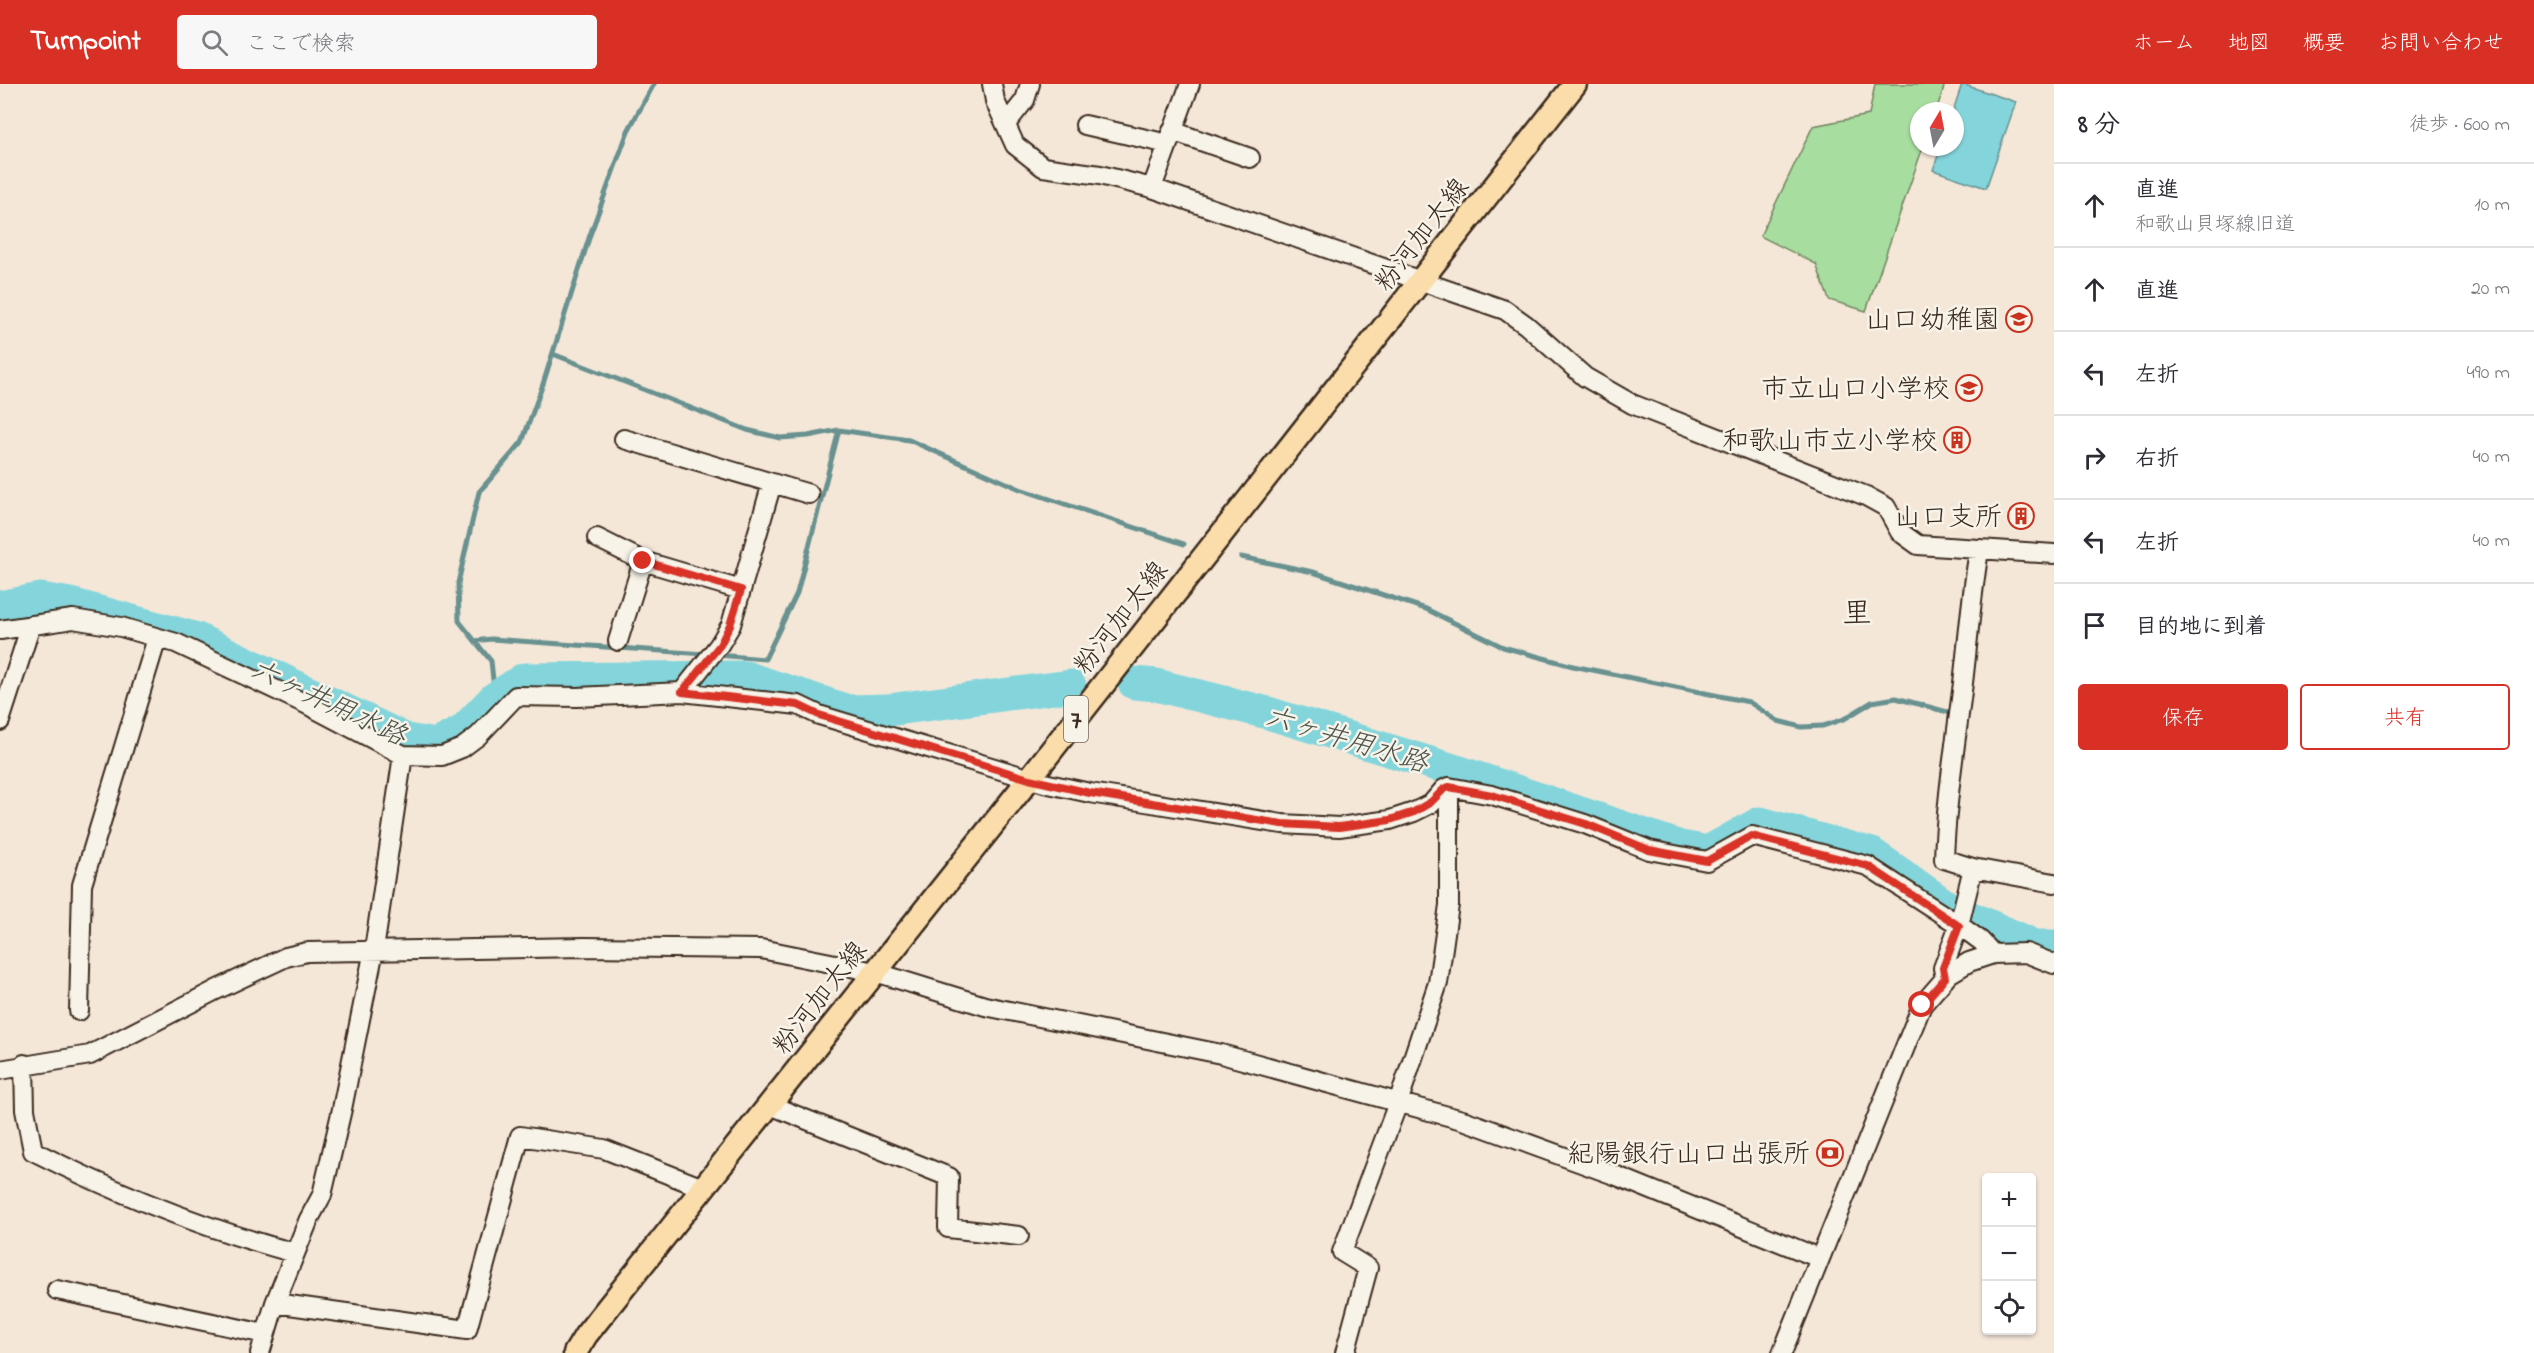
<!DOCTYPE html>
<html lang="ja">
<meta charset="utf-8">
<style>
:root{--surface:#fff;--page:#f7f7f7;--text:#2b2b33;--muted:#7c7c81;--line:#e1e1e2;--accent:#d93025}
body{margin:0;font-family:"Indie Flower","Klee One",sans-serif;background:var(--page);color:var(--text)}
.controls{position:absolute;right:18px;bottom:18px;display:grid;overflow:hidden;border-radius:6px;box-shadow:0 2px 4px #0004}
.controls button{width:54px;height:54px;display:grid;place-items:center;padding:0;border:0;border-bottom:2px solid var(--line);background:var(--surface);color:var(--text);font:30px sans-serif}
.compass{position:absolute;left:1910px;top:18px;width:54px;height:54px;border-radius:50%;background:var(--surface);box-shadow:0 2px 4px #0004;rotate:10deg}
.stop{position:absolute;width:18px;height:18px;margin:-14px;border:4px solid #d93025;border-radius:50%;background:#fff}
.stop.end{background:#d93025;border-color:#fff;box-shadow:0 2px 6px #0008}
.list{margin:0;padding:0;list-style:none}
h2{display:flex;justify-content:space-between;align-items:center;height:78px;margin:0;padding:0 24px;font-size:26px}
h2 small{font-size:20px;font-weight:400;color:var(--muted)}
.list li{display:grid;grid-template-columns:39px 1fr auto;gap:18px;align-items:center;box-sizing:border-box;height:84px;padding:0 24px;border-top:2px solid var(--line)}
.list b{display:block;font-size:22px;white-space:nowrap}
.list p{margin:0;font-size:20px;white-space:nowrap;color:var(--muted)}
.list em{font-size:20px;font-style:normal;color:var(--muted)}
.actions{display:flex;gap:12px;padding:18px 24px}
.actions a{flex:1;padding:14px 0;border:2px solid var(--accent);border-radius:6px;text-align:center;font-size:21px;color:var(--accent)}
.actions .main{background:var(--accent);color:#fff}
.icon{flex:none;width:33px;height:33px;fill:none;stroke:currentColor;stroke-width:2;stroke-linecap:round;stroke-linejoin:round}
.map{position:relative;flex:none;width:2054px;height:1269px;overflow:hidden}
header{display:flex;align-items:center;gap:36px;box-sizing:border-box;height:84px;padding:0 30px;background:var(--accent);color:#fff}
header strong{font-size:28px}
nav{display:flex;gap:33px;margin-inline-start:auto;font-size:21px}
.search{width:420px;height:54px;background:var(--page);display:flex;align-items:center;gap:15px;box-sizing:border-box;padding:0 21px;border-radius:6px;color:var(--muted);font-size:22px}
main{display:flex}
aside{flex:1;background:var(--surface)}
.map>svg:first-child{display:block}
.green{fill:#a8dda0;stroke:#72845f;stroke-width:1.5}
.water{fill:#84d5db;stroke:#67918f;stroke-width:1.5}
.lines{fill:none;stroke-linecap:round;stroke-linejoin:round}
.stream{stroke:#67918f;stroke-width:5}
.river{stroke:#84d5db;stroke-width:33}
.minor-casing{stroke:#3b2a1e;stroke-width:22}
.major-casing{stroke:#3b2a1e;stroke-width:27}
.minor{stroke:#f7f3e8;stroke-width:18}
.major{stroke:#faddab;stroke-width:22}
.route{stroke:#d93025;stroke-width:8}
.labels{text-anchor:middle;stroke-width:5;stroke-linejoin:round;paint-order:stroke}
.shield{fill:#f7f3e8;stroke:#73665b;stroke-width:1.5}
.shield-label{font-size:26px;font-weight:bold;fill:#3b2a1e}
.street-label{font-size:27px;fill:#3b2a1e;stroke:#f7f3e8}
.poi-label{font-size:27px;fill:#3b2a1e;stroke:#f7f3e8;text-anchor:end}
.water-label{font-size:28px;font-style:italic;fill:#4d554d;stroke:#f7f3e8}
.quarter-label{font-size:30px;fill:#3b2a1e;stroke:#f7f3e8}
</style>
<header>
<strong>Turnpoint</strong>
<div class="search"><svg class="icon" aria-label="search" viewBox="0 0 24 24"><circle cx="10" cy="10" r="6"/><path d="M15 15l6 6"/></svg>ここで検索</div>
<nav><a>ホーム</a><a>地図</a><a>概要</a><a>お問い合わせ</a></nav>
</header>
<main>
<div class="map">
<svg width="2054" height="1269" viewBox="0 0 2054 1269">
<rect width="100%" height="100%" fill="#f4e7d8"/>
<filter id="ink" filterUnits="userSpaceOnUse"><feTurbulence type="fractalNoise" baseFrequency=".0167" numOctaves="2"/><feDisplacementMap in="SourceGraphic" scale="12" xChannelSelector="R" yChannelSelector="G"/><feConvolveMatrix kernelMatrix="1 2 1 2 8 2 1 2 1" color-interpolation-filters="sRGB"/></filter>
<g filter="url(#ink)">
<path class="green" d="M 1875,0 L 1945,0 L 1936,27 L 1919,27 L 1919,63 L 1923,63 L 1866,227 L 1829,216 L 1816,180 L 1760,152 L 1813,42 L 1869,31 Z"/>
<path class="water" d="M 1962,0 L 2016,18 L 1986,104 L 1933,86 L 1941,63 L 1955,63 L 1955,27 L 1953,27 Z"/>
<g class="lines">
<path class="stream" d="M 553,270 L 747,346 L 780,354 L 808,352 L 839,346 L 909,356 L 1020,405 L 1184,460
M 1241,473 L 1313,488 L 1426,525 L 1503,563 L 1573,582 L 1749,618 L 1778,637 L 1801,643 L 1823,642 L 1844,635 L 1872,618 L 1896,614 L 1951,629
M 475,557 L 491,555 L 705,570
M 717,571 L 765,575 L 797,509 L 839,346
M 495,614 L 491,577 L 459,537 L 458,499 L 479,408 L 522,358 L 543,300 L 590,151 L 628,47 L 654,0"/>
<path class="river" d="M 0,523 L 41,515 L 70,520 L 197,555 L 407,656 L 436,661 L 463,647 L 495,614 L 524,595 L 745,593 L 848,627 L 888,626 L 1070,602
M 1134,599 L 1156,601 L 1268,629 L 1463,689 L 1681,763 L 1708,768 L 1760,739 L 1872,770 L 1949,824 L 2035,862 L 2054,862"/>
<defs>
<path id="minor" d="M 992,0 L 995,17 L 1015,61 L 1043,83 L 1100,91 L 1152,104 L 1505,226 L 1526,241 L 1585,293 L 1632,320 L 1866,412 L 1886,423 L 1900,448 L 1918,461 L 2054,470
M 1006,40 L 1025,16 L 1030,0
M 1085,41 L 1168,60
M 1172,47 L 1250,74
M 1152,104 L 1190,0
M 624,355 L 809,410
M 597,454 L 643,477 L 741,506
M 1979,467 C 1971,513 1968,560 1962,607 C 1955,663 1946,719 1944,775 L 1973,784 L 2054,799
M 0,546 L 73,535 L 121,543 L 176,559 L 306,620 L 403,671 L 442,672 L 462,664 L 478,652 L 516,612 L 577,613 L 682,608 L 798,621 L 819,631 L 1044,699 L 1090,709 L 1282,740 L 1339,743 L 1390,736 L 1414,728 L 1432,719 L 1444,705 L 1449,703 L 1492,711 L 1585,740 L 1649,766 L 1707,777 L 1752,752 L 1868,782 L 1959,841 L 1943,884 L 1945,895
M 618,557 L 643,477
M 682,608 L 719,561 L 731,541 L 772,399
M 0,637 L 31,541
M 1973,784 L 1959,841 L 1981,857 L 1993,870
M 79,927 L 82,801 L 157,554
M 24,980 L 25,1026 L 33,1067 C 116,1109 205,1145 295,1169
M 0,986 L 90,971 L 216,906 L 286,873 L 307,868 L 584,863 L 761,865 L 875,888 L 985,922 L 1221,970 L 1466,1037 L 1617,1092 L 1819,1174
M 770,1021 L 949,1093 L 948,1144 L 1019,1152
M 57,1206 L 265,1250
M 275,1219 L 467,1246 L 520,1052 L 604,1065 L 703,1104
M 260,1269 L 275,1219 L 309,1135 L 322,1111 L 342,1025 L 374,866 L 403,671
M 1345,1269 L 1368,1184 L 1342,1168 L 1398,1019 L 1438,899 L 1449,821 L 1449,703
M 1782,1269 L 1922,921 L 1949,890 L 1969,878 L 1993,870 L 2026,869 L 2054,880"/>
<path id="major" d="M 575,1269 L 586,1251 L 1022,704 L 1575,0"/>
</defs>
<use href="#minor" class="minor-casing"/>
<use href="#major" class="major-casing"/>
<use href="#minor" class="minor"/>
<use href="#major" class="major"/>
</g>
</g>
<g class="lines" filter="url(#ink)">
<path class="route" d="M 643,477 L 741,506 L 730,541 L 720,561 L 682,608 L 798,621 L 819,631 L 1029,695 L 1090,709 L 1282,740 L 1339,743 L 1390,736 L 1414,728 L 1431,718 L 1444,705 L 1449,703 L 1492,711 L 1586,740 L 1649,766 L 1707,777 L 1752,752 L 1868,782 L 1959,842 L 1943,884 L 1945,894 L 1922,921"/>
</g>
<defs>
<symbol id="school-ring" viewBox="-11 -11 22 22"><circle r="9.5" fill="#f7f3e8" stroke="#c8321e" stroke-width="1.5"/><path d="M0-5L7-2L0 1L-7-2ZM-4 1L0 2.5L4 1V4Q0 6-4 4Z" fill="#c8321e"/></symbol>
<symbol id="building-ring" viewBox="-11 -11 22 22"><circle r="9.5" fill="#f7f3e8" stroke="#c8321e" stroke-width="1.5"/><path d="M-4-6H4V6H1V3H-1V6H-4ZM-2.5-4.3h1.7v1.8h-1.7ZM.8-4.3h1.7v1.8H.8ZM-2.5-1h1.7V.8h-1.7ZM.8-1h1.7V.8H.8Z" fill="#c8321e"/></symbol>
<symbol id="bank-ring" viewBox="-11 -11 22 22"><circle r="9.5" fill="#f7f3e8" stroke="#c8321e" stroke-width="1.5"/><path d="M-6-4H6V4H-6ZM0-2.3a2.3 2.3 0 1 0 0 4.6a2.3 2.3 0 1 0 0-4.6Z" fill="#c8321e"/></symbol>
</defs>
<g fill-rule="evenodd">
<use href="#school-ring" x="2004" y="220" width="30" height="30"/>
<use href="#school-ring" x="1954" y="289" width="30" height="30"/>
<use href="#building-ring" x="1942" y="341" width="30" height="30"/>
<use href="#building-ring" x="2006" y="417" width="30" height="30"/>
<use href="#bank-ring" x="1815" y="1054" width="30" height="30"/>
</g>
<g class="labels">
<rect class="shield" x="1064" y="612" width="24" height="46" rx="4.5"/>
<g class="shield-label">
<text x="1076" y="644">7</text>
</g>
<g class="street-label">
<text transform="translate(1421 150) rotate(-52)" y="9">粉河加太線</text>
<text transform="translate(1120 533) rotate(-52)" y="9">粉河加太線</text>
<text transform="translate(819 913) rotate(-52)" y="9">粉河加太線</text>
</g>
<g class="poi-label">
<text x="2000" y="244">山口幼稚園</text>
<text x="1950" y="313">市立山口小学校</text>
<text x="1938" y="365">和歌山市立小学校</text>
<text x="2002" y="441">山口支所</text>
<text x="1810" y="1078">紀陽銀行山口出張所</text>
</g>
<g class="water-label">
<text transform="translate(329 617) rotate(25)" y="10">六ヶ井用水路</text>
<text transform="translate(1347 654) rotate(17)" y="10">六ヶ井用水路</text>
</g>
<g class="quarter-label">
<text x="1857" y="538">里</text>
</g>
</g>
</svg>
<div class="controls">
<button>+</button>
<button>−</button>
<button><svg class="icon" aria-label="locate" viewBox="0 0 24 24"><circle cx="12" cy="12" r="6"/><path d="M12 2v4M12 18v4M2 12h4M18 12h4"/></svg></button>
</div>
<svg class="compass" viewBox="-18 -18 36 36"><path d="M0-13l5 13h-10z" fill="#e53935"/><path d="M0 13l5-13h-10z" fill="#7c7c81"/></svg>
<div class="stop" style="left:1922px;top:921px"></div>
<div class="stop end" style="left:643px;top:477px"></div>
</div>
<aside>
<h2>8 分<small>徒歩 · 600 m</small></h2>
<ul class="list">
<li><svg class="icon" aria-label="ahead" viewBox="0 0 24 24"><path d="M12 20V5M6 11l6-6 6 6"/></svg><div><b>直進</b><p>和歌山貝塚線旧道</p></div><em>10 m</em></li>
<li><svg class="icon" aria-label="ahead" viewBox="0 0 24 24"><path d="M12 20V5M6 11l6-6 6 6"/></svg><div><b>直進</b></div><em>20 m</em></li>
<li><svg class="icon" aria-label="left" viewBox="0 0 24 24"><path d="M17 20v-9H6M10 6l-5 5 5 5"/></svg><div><b>左折</b></div><em>490 m</em></li>
<li><svg class="icon" aria-label="right" viewBox="0 0 24 24"><path d="M7 20v-9h11M14 6l5 5-5 5"/></svg><div><b>右折</b></div><em>40 m</em></li>
<li><svg class="icon" aria-label="left" viewBox="0 0 24 24"><path d="M17 20v-9H6M10 6l-5 5 5 5"/></svg><div><b>左折</b></div><em>40 m</em></li>
<li><svg class="icon" aria-label="arrive" viewBox="0 0 24 24"><path d="M6 21V4h12l-3 4 3 4H6"/></svg><div><b>目的地に到着</b></div></li>
</ul>
<div class="actions"><a class="main">保存</a><a>共有</a></div>
</aside>
</main>
